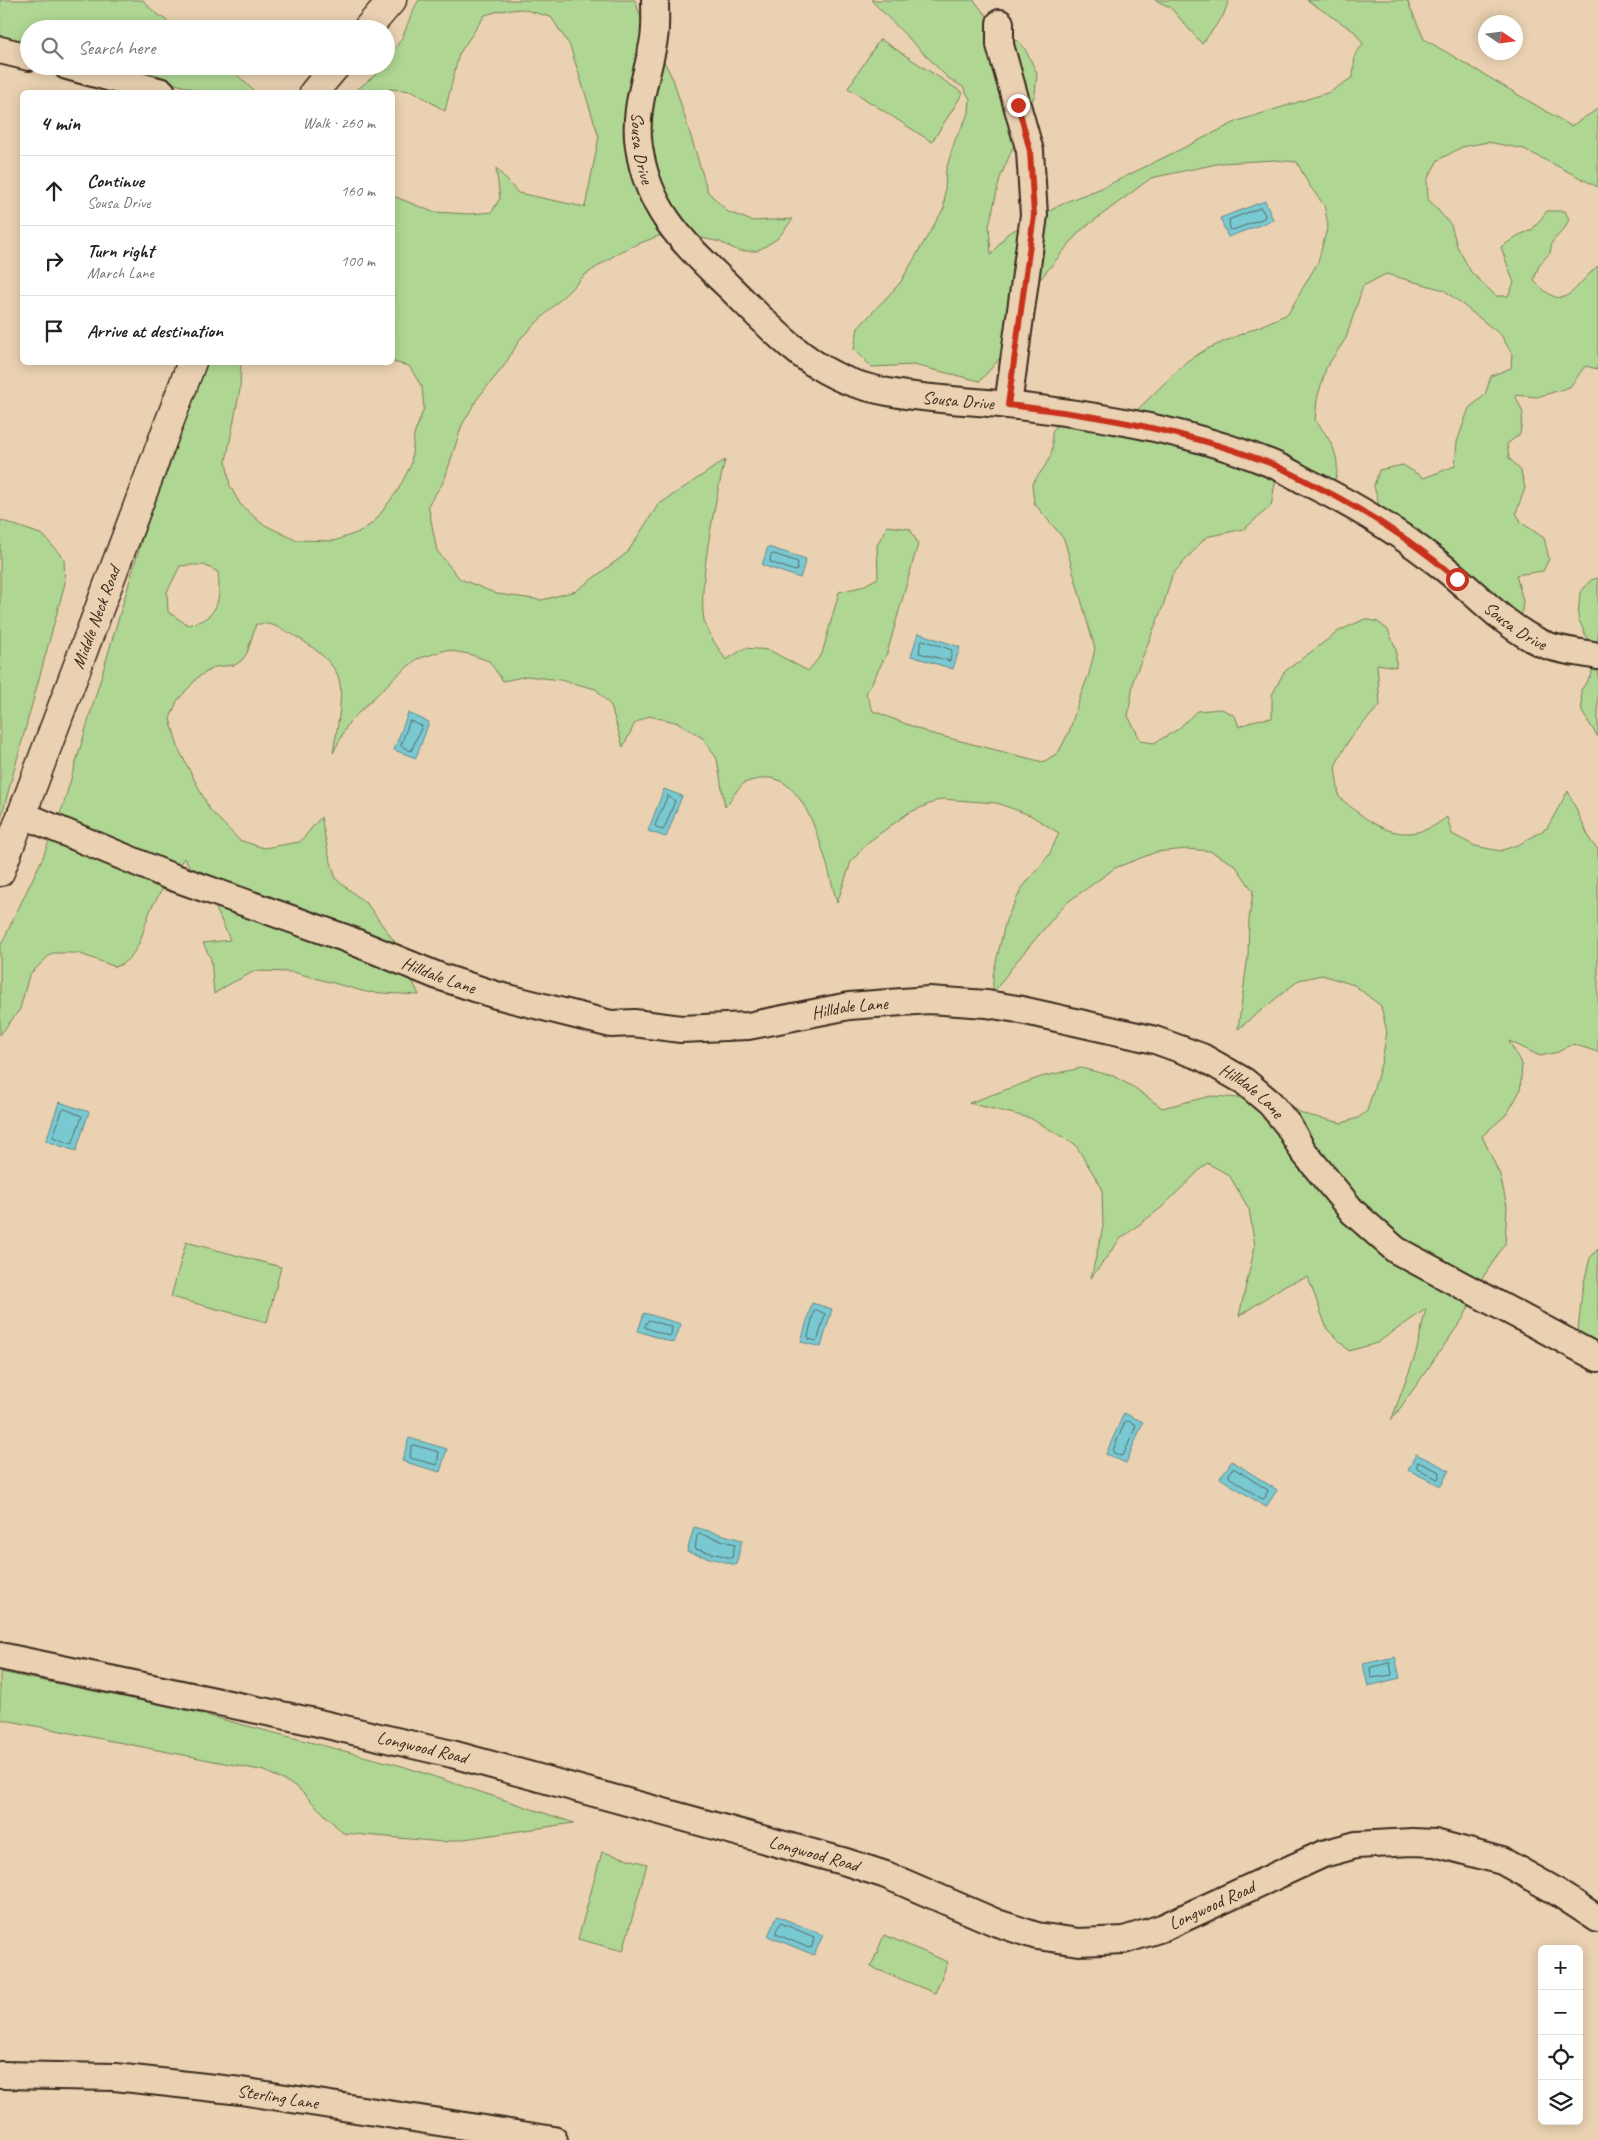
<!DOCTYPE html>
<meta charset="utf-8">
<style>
:root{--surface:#fff;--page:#f6f6f6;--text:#222;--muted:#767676;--line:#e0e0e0}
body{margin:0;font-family:Caveat,sans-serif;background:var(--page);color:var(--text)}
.controls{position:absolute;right:15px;bottom:15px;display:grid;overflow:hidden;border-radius:8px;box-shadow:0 2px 12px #0003}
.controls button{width:45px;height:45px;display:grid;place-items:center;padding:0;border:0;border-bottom:1px solid var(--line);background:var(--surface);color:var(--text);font:25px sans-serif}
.compass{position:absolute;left:1478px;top:15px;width:45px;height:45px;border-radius:50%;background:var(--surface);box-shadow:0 2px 12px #0003;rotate:103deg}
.stop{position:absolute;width:15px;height:15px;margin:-11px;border:4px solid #c8321e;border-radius:50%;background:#fff}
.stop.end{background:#c8321e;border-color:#fff;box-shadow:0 1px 5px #0008}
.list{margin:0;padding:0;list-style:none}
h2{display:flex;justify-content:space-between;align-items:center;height:65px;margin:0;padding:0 20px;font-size:21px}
h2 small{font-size:16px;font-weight:400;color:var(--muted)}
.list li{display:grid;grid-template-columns:32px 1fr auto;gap:15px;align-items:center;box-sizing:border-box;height:70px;padding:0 20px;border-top:1px solid var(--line)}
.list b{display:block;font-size:19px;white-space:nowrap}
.list p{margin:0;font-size:16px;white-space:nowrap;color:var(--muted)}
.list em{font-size:16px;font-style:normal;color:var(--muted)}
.icon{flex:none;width:28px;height:28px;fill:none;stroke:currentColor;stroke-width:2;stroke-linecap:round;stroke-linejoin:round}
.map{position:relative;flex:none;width:1598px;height:2140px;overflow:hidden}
.search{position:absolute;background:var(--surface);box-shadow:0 2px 12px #0003;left:20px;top:20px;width:375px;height:55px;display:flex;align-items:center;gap:12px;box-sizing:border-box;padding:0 18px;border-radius:28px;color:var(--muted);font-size:19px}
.panel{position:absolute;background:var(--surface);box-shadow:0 2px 12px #0003;left:20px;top:90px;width:375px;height:275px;border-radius:8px}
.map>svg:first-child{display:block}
.green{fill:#afd793;stroke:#758058;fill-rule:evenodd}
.water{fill:#79c9d2;stroke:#60898a}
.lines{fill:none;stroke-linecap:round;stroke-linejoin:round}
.shore{stroke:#546a66;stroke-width:1}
.minor-casing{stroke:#3b2a1e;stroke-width:30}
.major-casing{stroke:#3b2a1e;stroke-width:31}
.minor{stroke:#e9d1b1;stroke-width:26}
.major{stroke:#e9d1b1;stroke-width:28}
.route{stroke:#c8321e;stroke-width:6}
.labels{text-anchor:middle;stroke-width:5;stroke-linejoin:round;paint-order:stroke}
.street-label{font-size:18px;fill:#3b2a1e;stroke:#e9d1b1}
</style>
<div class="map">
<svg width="1598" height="2140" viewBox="0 0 1598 2140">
<rect width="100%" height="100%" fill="#e9d1b1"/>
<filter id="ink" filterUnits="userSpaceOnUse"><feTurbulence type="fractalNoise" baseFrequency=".02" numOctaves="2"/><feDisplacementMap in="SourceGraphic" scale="10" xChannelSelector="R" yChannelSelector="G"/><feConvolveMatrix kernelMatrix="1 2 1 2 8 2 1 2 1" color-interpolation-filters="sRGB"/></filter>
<g filter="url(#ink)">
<path class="green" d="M 0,0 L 143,0 L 153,11 L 179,29 L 29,29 L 29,45 L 0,37 Z
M 419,0 L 635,0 L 640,15 L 673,79 L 708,192 L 728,212 L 752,221 L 793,219 L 777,239 L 757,251 L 739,251 L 720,242 L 693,236 L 658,236 L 621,251 L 585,275 L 520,339 L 504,366 L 477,399 L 462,425 L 444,481 L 428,505 L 437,551 L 460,579 L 497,594 L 542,600 L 576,591 L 627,553 L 658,505 L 725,460 C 717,492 694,600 706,627 C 711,639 719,649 726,660 L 745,648 L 769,650 L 808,671 L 822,654 L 839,592 L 861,587 L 878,578 L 877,545 L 887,526 L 910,529 L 918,544 L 887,653 L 866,694 L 873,711 L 929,733 L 1043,762 L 1058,753 L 1069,732 L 1080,697 L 1089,674 L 1095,649 L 1064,539 L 1034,503 L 1032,484 C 1037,477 1049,462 1051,454 C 1056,438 1044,432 1064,421 L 1116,431 L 1187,361 L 1207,349 L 1288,314 L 1318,262 L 1328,225 L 1324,205 L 1309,185 L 1297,162 L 1274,160 L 1221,163 L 1151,178 L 1080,231 L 1032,289 L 1001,357 L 980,381 L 914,365 L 872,367 L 854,349 L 858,328 L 900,283 L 944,208 L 946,170 L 955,140 L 969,113 L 970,99 L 963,87 L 948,78 L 871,0 L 974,0 L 983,12 L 1024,47 L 1037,73 L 1035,94 L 1000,178 L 989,226 L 991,255 L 1007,234 L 1070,200 L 1102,188 L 1238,121 L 1330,92 L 1353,77 L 1355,55 L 1363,44 L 1355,32 L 1307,0 L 1407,0 L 1424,39 L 1571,126 L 1598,109 L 1598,187 L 1524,149 L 1488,142 L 1462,147 L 1438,160 L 1427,180 L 1428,199 L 1451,225 L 1457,246 L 1471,272 L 1496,296 L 1508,296 L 1514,283 L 1501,247 L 1519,235 L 1532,230 L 1547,211 L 1565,211 L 1569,219 L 1565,228 L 1552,242 L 1550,253 L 1539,265 L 1534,280 C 1566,317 1572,287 1598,266 L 1598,369 L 1585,366 L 1570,387 L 1537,397 L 1515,395 L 1523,413 L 1520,434 L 1507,444 L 1509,458 L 1521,471 L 1525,488 L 1516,513 L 1522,523 L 1544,538 L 1549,559 L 1543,571 L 1516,575 L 1523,601 L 1521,620 L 1499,627 L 1480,618 L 1462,600 L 1419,529 L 1399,520 L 1379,506 L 1374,486 L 1379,470 L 1403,465 L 1424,478 L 1455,466 L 1457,442 L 1469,408 L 1485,395 L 1491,376 L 1511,368 L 1512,354 L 1501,335 L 1444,290 L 1386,274 L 1363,286 L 1346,338 L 1326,368 L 1317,399 L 1315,420 C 1329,438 1341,454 1336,478 L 1323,484 L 1276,478 L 1271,506 L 1244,529 L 1206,537 L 1172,575 L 1163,606 L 1134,678 L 1128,716 L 1141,741 L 1154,743 L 1177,730 L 1197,711 L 1222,709 L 1235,716 L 1239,727 L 1256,720 L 1272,718 L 1272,695 L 1284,672 L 1339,631 L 1365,619 L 1378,622 L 1388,630 L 1396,649 L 1396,667 L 1377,664 L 1380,705 L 1350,738 L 1335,766 L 1339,797 C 1364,818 1391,843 1427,829 C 1434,827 1441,821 1447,817 L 1452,834 L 1475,846 L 1500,851 L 1520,844 L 1547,828 L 1568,791 L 1591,842 L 1598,849 L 1598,1052 L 1573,1044 L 1558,1052 L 1540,1056 L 1509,1041 L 1522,1065 L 1520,1091 L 1507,1114 L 1482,1136 L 1500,1175 L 1507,1206 L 1505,1244 L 1481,1280 L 1464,1317 L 1391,1421 L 1416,1353 L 1426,1309 L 1377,1343 L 1349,1351 L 1327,1329 L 1308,1277 L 1285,1285 L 1239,1316 L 1255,1246 L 1249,1209 L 1229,1175 L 1207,1163 L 1161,1208 L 1120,1239 L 1091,1278 L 1103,1227 L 1102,1188 L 1075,1144 L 1030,1118 L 969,1103 L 1041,1077 L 1081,1068 L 1113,1076 L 1135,1088 L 1162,1108 L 1211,1096 L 1283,1101 L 1303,1114 L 1342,1123 L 1358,1118 L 1367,1111 L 1382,1061 L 1387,1032 L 1381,1006 L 1354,985 L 1322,975 L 1299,980 L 1238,1029 L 1248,956 L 1249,920 L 1253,891 L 1235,865 L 1210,851 L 1187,849 L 1156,852 L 1115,868 L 1065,904 L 1016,962 L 993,993 L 993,975 L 1006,920 L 1022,888 L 1049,855 L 1059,833 L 1030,815 L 997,803 L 941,799 L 908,813 L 867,843 L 851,862 L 837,903 C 828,870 808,766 759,779 C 755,780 748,781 744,783 C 737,789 731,800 725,807 L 717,759 L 704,739 L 679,723 L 649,716 L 635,723 L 623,747 L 611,706 L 596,689 L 560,680 L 527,676 L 503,681 L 489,661 L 469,654 L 446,650 L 417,659 L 393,679 L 349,722 L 333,753 C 336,734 344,698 339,679 C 333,657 295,634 275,626 C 269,623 262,624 256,624 L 247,653 L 242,660 L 235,665 L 215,667 L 198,677 L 177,701 L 170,719 L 179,750 L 210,810 L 239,840 L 264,848 L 300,842 L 321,817 L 328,852 L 336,879 L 367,904 L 394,941 L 419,995 L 366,992 L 293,972 L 255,971 L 226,986 L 214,994 L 211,959 L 203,943 L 230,940 L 215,906 L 184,858 C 174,873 163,887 154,903 C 141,927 144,954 116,967 L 78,953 L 52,953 L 29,975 L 20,1009 L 0,1035 L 0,947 L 43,857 L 63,806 L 143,536 L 207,363 L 241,363 L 240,389 L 226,461 L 230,486 L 240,504 L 261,523 L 295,540 L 334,541 L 362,531 L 375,521 L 398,490 L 411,465 L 414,435 L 424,408 L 422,387 L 409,366 L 393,362 L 393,196 L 433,212 L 470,214 L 492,212 L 500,198 L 496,168 L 518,193 L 585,207 L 599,137 L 570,46 L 551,17 L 522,9 L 499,11 L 485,15 L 459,54 L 445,111 L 413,91 L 390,89 L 386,92 L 354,92 L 379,72 L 383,66 L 386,66 C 386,56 397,47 402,38 C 408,25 411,12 419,0 ZM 189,565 L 204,565 L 218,572 C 221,601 219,618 188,625 L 168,612 L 167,592 L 180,566 Z
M 1155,0 L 1229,0 L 1223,16 L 1202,44 L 1170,7 Z
M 880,39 L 963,93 L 932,142 L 848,88 Z
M 111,66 L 228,66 L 255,92 L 204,92 Z
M 0,520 L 43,535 L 64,559 L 65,583 L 0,822 Z
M 1598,578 L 1598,737 L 1582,712 L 1581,690 L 1592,674 L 1591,647 L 1578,618 L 1580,593 L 1591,580 Z
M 186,1242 L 281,1267 L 267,1322 L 171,1297 Z
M 1598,1249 L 1598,1355 L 1575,1363 L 1582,1291 L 1590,1258 Z
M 0,1672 L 182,1709 L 402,1766 L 574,1823 L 443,1842 L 343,1833 L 297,1787 L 265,1771 L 0,1719 Z
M 602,1852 L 647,1864 L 623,1951 L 578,1939 Z
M 884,1935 L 948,1962 L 935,1993 L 871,1967 Z"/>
<path class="water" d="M 1265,201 L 1273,220 L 1228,237 L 1220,218 Z
M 768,547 L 806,559 L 800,578 L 762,565 Z
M 918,633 L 960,647 L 953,669 L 911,656 Z
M 408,713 L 429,722 L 416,758 L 394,750 Z
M 664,789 L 682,796 L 666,837 L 648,831 Z
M 59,1102 L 89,1112 L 76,1151 L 46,1141 Z
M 812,1303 L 832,1309 L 821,1347 L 801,1342 Z
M 644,1313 L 681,1324 L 674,1343 L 638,1331 Z
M 1124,1413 L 1143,1422 L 1126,1463 L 1106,1454 Z
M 409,1438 L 447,1449 L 440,1472 L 402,1461 Z
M 1416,1454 L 1449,1470 L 1441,1486 L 1408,1470 Z
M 1232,1461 L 1277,1490 L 1266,1507 L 1220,1478 Z
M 694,1527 L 742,1540 L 736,1565 L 687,1552 Z
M 1395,1657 L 1400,1678 L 1368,1686 L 1363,1664 Z
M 777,1916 L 823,1935 L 814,1955 L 768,1936 Z"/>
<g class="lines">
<path class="shore" d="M 1261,208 L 1265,215 L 1264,218 L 1233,230 L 1230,229 L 1229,220 Z
M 774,554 L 798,562 L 797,570 L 795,571 L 770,562 L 771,555 Z
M 923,640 L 952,650 L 950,661 L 919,653 L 921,642 Z
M 410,721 L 422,726 L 411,751 L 401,746 Z
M 668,796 L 675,801 L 664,829 L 661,830 L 655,826 Z
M 65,1109 L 82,1116 L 72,1144 L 53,1137 L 62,1111 Z
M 817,1310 L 825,1314 L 818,1339 L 816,1341 L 809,1339 L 808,1336 L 814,1311 Z
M 649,1320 L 672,1327 L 671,1335 L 669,1336 L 646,1328 L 645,1326 Z
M 1128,1421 L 1135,1424 L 1136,1426 L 1124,1454 L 1121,1456 L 1114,1453 L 1113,1450 L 1125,1422 Z
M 414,1445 L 439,1452 L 437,1465 L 410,1458 L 411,1447 Z
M 1418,1462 L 1440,1472 L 1439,1478 L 1437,1479 L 1417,1468 Z
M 1232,1469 L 1235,1469 L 1268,1490 L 1265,1498 L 1262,1499 L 1229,1477 L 1229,1475 Z
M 699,1534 L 735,1544 L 732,1558 L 695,1549 L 697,1536 Z
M 1390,1663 L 1392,1675 L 1371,1678 L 1370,1668 Z
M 781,1923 L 814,1937 L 812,1947 L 809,1948 L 776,1934 L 776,1931 Z"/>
<defs>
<g id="minor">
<path id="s1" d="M 655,0 C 655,13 656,26 654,39 C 648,75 633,109 639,147 C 648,209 680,239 723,281 C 758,314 792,355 836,376 C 883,399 956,399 1008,405 C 1096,415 1184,429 1267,462 C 1281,467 1294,475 1307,482 C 1356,506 1402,534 1444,568 C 1476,593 1504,626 1541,643 C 1558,651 1580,652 1598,656"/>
<path d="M 1000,23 L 1000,45 L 1030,151 L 1034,215 L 1008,405"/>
<path d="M 0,50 L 29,57"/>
<path d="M 67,66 L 162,92"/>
<path id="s2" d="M 21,814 L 167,875 L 345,938 L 438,976 L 496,995 L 611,1024 L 634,1023 L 681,1029 L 748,1026 L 849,1006 L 929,1000 L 987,1004 L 1017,1009 L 1155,1040 L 1202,1057 L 1244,1081 L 1270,1103 L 1288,1125 L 1303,1151 L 1353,1212 L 1396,1250 L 1598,1358"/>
<path id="s3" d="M 0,1656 L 310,1721 L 452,1754 L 846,1862 L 886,1875 L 997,1923 L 1037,1936 L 1079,1942 L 1124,1940 L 1162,1928 L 1323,1854 L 1356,1845 L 1412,1842 L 1435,1843 L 1502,1861 L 1554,1890 L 1598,1919"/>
<path id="s4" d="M 0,2075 L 115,2077 L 241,2091 L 554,2140"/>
</g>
<g id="major">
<path d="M 367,29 L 392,0"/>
<path d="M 314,92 L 336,66"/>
<path id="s5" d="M 0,872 L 192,362"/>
</g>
</defs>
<use href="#minor" class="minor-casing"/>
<use href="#major" class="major-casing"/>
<use href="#minor" class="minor"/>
<use href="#major" class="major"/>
</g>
</g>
<g class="lines" filter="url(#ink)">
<path class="route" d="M 1018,105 L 1030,151 L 1034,215 L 1008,405 C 1096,415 1183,430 1267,462 C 1281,467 1294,475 1308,482 C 1361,508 1412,540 1457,579"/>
</g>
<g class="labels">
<g class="street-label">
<text dy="6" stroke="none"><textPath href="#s1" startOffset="150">Sousa Drive</textPath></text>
<text dy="6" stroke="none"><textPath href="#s1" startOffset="584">Sousa Drive</textPath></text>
<text dy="6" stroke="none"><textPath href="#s5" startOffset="272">Middle Neck Road</textPath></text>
<text dy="6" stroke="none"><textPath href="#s1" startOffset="1199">Sousa Drive</textPath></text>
<text dy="6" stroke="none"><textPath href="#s2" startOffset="448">Hilldale Lane</textPath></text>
<text dy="6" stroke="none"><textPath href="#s2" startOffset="868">Hilldale Lane</textPath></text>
<text dy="6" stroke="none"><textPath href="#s2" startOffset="1288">Hilldale Lane</textPath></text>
<text dy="6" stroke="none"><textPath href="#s3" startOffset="432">Longwood Road</textPath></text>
<text dy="6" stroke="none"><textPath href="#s3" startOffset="838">Longwood Road</textPath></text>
<text dy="6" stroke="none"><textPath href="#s3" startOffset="1258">Longwood Road</textPath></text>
<text dy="6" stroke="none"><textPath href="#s4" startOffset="279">Sterling Lane</textPath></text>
</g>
</g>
</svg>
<div class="controls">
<button>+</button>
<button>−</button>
<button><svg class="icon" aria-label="locate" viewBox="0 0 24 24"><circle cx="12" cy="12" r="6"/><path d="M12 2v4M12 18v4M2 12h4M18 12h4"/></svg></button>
<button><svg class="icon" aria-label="layers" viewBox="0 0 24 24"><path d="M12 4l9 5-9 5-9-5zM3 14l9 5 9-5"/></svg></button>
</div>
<svg class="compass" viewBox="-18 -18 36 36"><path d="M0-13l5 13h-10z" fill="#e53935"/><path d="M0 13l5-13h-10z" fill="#767676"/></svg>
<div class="stop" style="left:1457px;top:579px"></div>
<div class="stop end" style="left:1018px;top:105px"></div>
<div class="search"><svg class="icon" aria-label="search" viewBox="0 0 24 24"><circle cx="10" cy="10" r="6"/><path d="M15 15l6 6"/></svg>Search here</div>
<section class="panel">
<h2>4 min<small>Walk · 260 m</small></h2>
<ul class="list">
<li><svg class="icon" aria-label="ahead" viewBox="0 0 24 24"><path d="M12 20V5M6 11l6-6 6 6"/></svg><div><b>Continue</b><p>Sousa Drive</p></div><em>160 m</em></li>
<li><svg class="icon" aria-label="right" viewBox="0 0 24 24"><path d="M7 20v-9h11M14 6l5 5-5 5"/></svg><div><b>Turn right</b><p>March Lane</p></div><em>100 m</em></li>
<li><svg class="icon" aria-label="arrive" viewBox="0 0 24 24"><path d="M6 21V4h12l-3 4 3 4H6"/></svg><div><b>Arrive at destination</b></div></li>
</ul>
</section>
</div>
